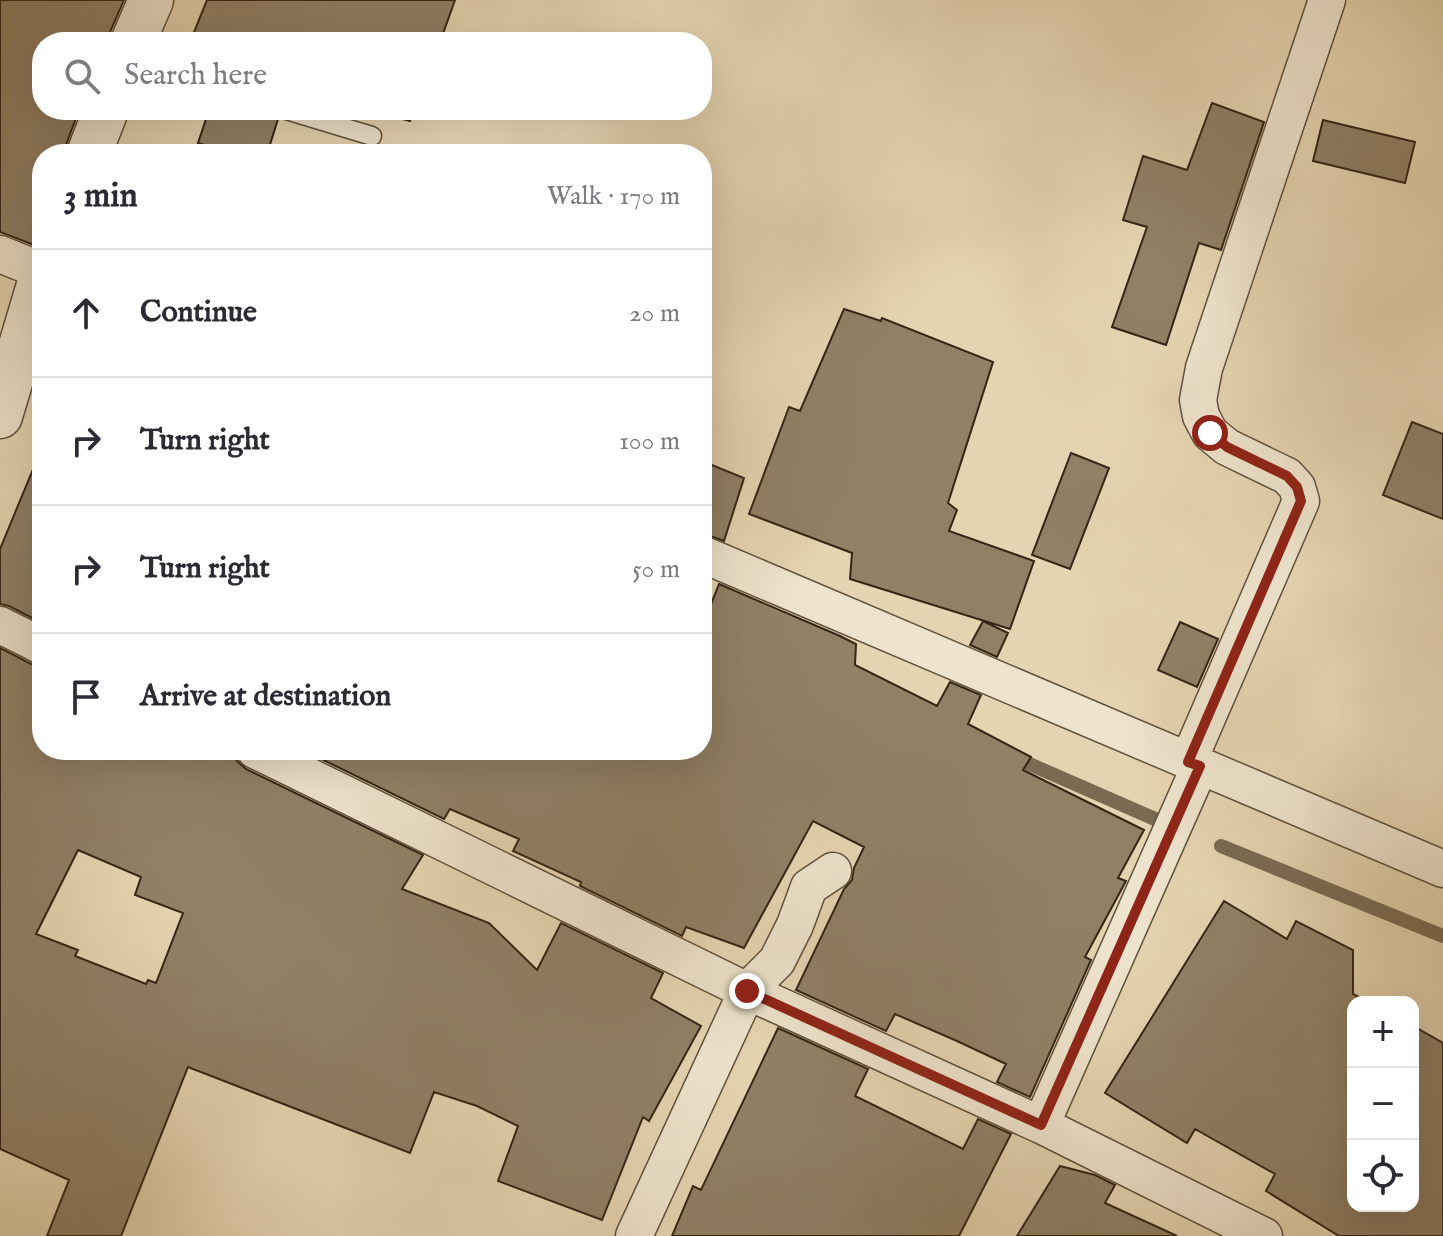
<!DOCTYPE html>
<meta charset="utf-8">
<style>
:root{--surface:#fff;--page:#f7f7f7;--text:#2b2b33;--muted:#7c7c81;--line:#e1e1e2}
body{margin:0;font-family:"IM FELL English",serif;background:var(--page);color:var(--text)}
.controls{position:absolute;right:24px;bottom:24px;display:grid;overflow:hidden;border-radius:16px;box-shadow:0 8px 32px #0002}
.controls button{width:72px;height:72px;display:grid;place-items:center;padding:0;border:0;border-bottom:2px solid var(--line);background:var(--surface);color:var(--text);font:40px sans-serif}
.stop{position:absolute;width:24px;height:24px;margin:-18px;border:6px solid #8f2418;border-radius:50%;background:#fff}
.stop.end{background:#8f2418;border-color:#fff;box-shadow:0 2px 8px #0008}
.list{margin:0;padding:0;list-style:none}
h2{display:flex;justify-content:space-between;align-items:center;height:104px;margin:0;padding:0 32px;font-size:34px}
h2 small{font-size:26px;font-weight:400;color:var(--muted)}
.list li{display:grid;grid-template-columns:52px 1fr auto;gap:24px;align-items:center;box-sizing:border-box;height:128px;padding:0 32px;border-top:2px solid var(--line)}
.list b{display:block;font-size:30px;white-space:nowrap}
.list em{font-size:26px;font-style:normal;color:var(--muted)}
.icon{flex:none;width:44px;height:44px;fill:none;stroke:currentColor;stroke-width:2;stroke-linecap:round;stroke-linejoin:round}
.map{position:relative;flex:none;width:1443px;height:1236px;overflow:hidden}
.search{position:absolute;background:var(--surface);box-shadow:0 8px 32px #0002;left:32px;top:32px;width:680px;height:88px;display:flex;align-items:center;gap:20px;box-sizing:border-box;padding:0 28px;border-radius:32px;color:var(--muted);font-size:30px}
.panel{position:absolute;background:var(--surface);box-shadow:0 8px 32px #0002;left:32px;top:144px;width:680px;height:616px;border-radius:32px}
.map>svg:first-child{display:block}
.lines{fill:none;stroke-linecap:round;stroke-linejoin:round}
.stream{stroke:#7a6a52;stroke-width:14}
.building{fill:#908066;stroke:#342514;stroke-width:2;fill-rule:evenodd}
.service-casing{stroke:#60513b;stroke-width:21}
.minor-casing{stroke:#60513b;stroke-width:39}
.tertiary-casing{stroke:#60513b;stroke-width:47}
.service{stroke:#eee3cc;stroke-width:18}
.minor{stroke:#eee3cc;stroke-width:36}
.tertiary{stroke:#eee3cc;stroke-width:44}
.route{stroke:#8f2418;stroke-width:10}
</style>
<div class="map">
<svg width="1443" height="1236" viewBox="0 0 1443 1236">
<rect width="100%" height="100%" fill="#e5d4b1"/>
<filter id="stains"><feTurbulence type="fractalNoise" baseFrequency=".0025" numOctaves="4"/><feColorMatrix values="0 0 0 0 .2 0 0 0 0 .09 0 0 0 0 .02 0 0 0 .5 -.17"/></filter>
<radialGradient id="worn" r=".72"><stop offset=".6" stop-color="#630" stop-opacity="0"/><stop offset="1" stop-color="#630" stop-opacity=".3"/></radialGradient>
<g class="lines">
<path class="stream" d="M 1011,756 L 1155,819
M 1221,846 L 1443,936"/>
</g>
<path class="building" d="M 0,0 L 124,0 L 110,32 L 108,42 L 42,42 L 42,110 L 79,110 L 66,145 L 65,154 L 42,154 L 42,248 L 0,232 Z
M 207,0 L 455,0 L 440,42 L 190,42 Z
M 1212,103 L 1264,122 L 1221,250 L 1199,243 L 1166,345 L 1112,327 L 1147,227 L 1123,220 L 1143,156 L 1187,170 Z
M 209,110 L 274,110 L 278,119 L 267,154 L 232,154 L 198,143 Z
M 369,110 L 414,110 L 410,121 Z
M 1323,120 L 1415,142 L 1405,183 L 1313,161 Z
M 844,309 L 881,321 L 882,318 L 993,362 L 948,503 L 957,510 L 949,531 L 1034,561 L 1010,629 L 850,579 L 852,553 L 749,514 L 789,407 L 800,411 Z
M 1412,422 L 1443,434 L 1443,519 L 1383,495 Z
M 41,450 L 42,450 L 42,623 L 9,606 L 0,604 L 0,549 Z
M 1071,453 L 1109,468 L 1070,569 L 1032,555 Z
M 702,461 L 744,478 L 724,541 L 702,533 Z
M 719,584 L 840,636 L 856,644 L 855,665 L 937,706 L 950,682 L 981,695 L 968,724 L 1031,757 L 1023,770 L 1144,830 L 1118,878 L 1126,881 L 1085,957 L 1091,960 L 1030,1097 L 997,1082 L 1006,1064 L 957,1041 L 895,1014 L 886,1031 L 796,990 L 844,889 L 852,880 L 854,868 L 864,847 L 813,821 L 744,948 L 686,927 L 682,936 L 580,886 L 581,882 L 513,851 L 519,839 L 450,809 L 444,819 L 303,750 L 702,750 L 702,627 Z
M 983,621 L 1008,633 L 997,657 L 970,645 Z
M 1180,622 L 1218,639 L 1197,687 L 1158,670 Z
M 0,648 L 33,665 L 42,667 L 42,750 L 234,750 L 237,761 L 246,769 L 423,855 L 402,889 L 489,923 L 537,970 L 561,923 L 663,973 L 651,998 L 701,1026 L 649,1121 L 643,1117 L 602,1220 L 498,1181 L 518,1126 L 477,1106 L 434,1092 L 410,1153 L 188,1067 L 121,1236 L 47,1236 L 69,1180 L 0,1149 ZM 78,850 L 141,877 L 135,895 L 183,913 L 156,983 L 148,980 L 146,984 L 75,956 L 78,950 L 36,934 Z
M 1224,901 L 1287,939 L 1296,921 L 1353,950 L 1353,994 L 1368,1002 L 1353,1002 L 1353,1206 L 1413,1206 L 1413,1026 L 1443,1043 L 1443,1236 L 1339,1236 L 1266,1191 L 1275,1174 L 1195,1129 L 1187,1143 L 1105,1093 Z
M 778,1028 L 868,1069 L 855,1096 L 963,1149 L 978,1119 L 1011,1134 L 959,1236 L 672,1236 L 693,1186 L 701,1190 Z
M 1060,1166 L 1095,1175 L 1115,1185 L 1105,1203 L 1177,1236 L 1017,1236 Z"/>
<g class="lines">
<defs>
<path id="service" d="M 286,110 L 372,136"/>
<path id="minor" d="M 0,254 L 42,271
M 702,554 L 1443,869
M 0,625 L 42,646
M 255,750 L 747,991 L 1041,1125 L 1264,1236
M 1188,762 L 1301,501 L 1297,487 L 1287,476 L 1227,447 L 1210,433 L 1201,416 L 1198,400 L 1204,368 L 1327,0
M 1041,1125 L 1200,766
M 634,1236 L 747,991 L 777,961 L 795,925 L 809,887 L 833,871"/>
<path id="tertiary" d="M 133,42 L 151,0
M 89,154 L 106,110
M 0,416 L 42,275"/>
</defs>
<use href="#service" class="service-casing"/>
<use href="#minor" class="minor-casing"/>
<use href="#tertiary" class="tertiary-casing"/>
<use href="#service" class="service"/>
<use href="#minor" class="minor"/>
<use href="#tertiary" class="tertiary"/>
</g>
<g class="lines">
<path class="route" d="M 747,991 L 1041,1125 L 1200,766 L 1188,762 L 1301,501 L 1297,487 L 1287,476 L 1227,447 L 1210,433"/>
</g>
<rect width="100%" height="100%" filter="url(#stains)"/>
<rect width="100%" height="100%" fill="url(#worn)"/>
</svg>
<div class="controls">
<button>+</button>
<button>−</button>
<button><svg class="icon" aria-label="locate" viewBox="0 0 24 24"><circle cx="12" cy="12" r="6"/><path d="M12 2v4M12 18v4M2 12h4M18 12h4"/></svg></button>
</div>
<div class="stop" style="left:1210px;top:433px"></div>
<div class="stop end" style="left:747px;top:991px"></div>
<div class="search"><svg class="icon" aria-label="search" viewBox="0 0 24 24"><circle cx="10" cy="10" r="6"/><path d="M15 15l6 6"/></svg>Search here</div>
<section class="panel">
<h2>3 min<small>Walk · 170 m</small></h2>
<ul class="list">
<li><svg class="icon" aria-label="ahead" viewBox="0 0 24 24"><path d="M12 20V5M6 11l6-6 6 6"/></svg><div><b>Continue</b></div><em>20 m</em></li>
<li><svg class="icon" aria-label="right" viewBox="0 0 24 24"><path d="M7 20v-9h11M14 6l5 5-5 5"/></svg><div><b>Turn right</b></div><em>100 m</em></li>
<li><svg class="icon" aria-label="right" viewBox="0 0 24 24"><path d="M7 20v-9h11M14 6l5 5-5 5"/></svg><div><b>Turn right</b></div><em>50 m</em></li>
<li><svg class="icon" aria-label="arrive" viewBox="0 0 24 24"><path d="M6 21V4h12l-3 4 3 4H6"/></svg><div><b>Arrive at destination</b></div></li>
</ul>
</section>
</div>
